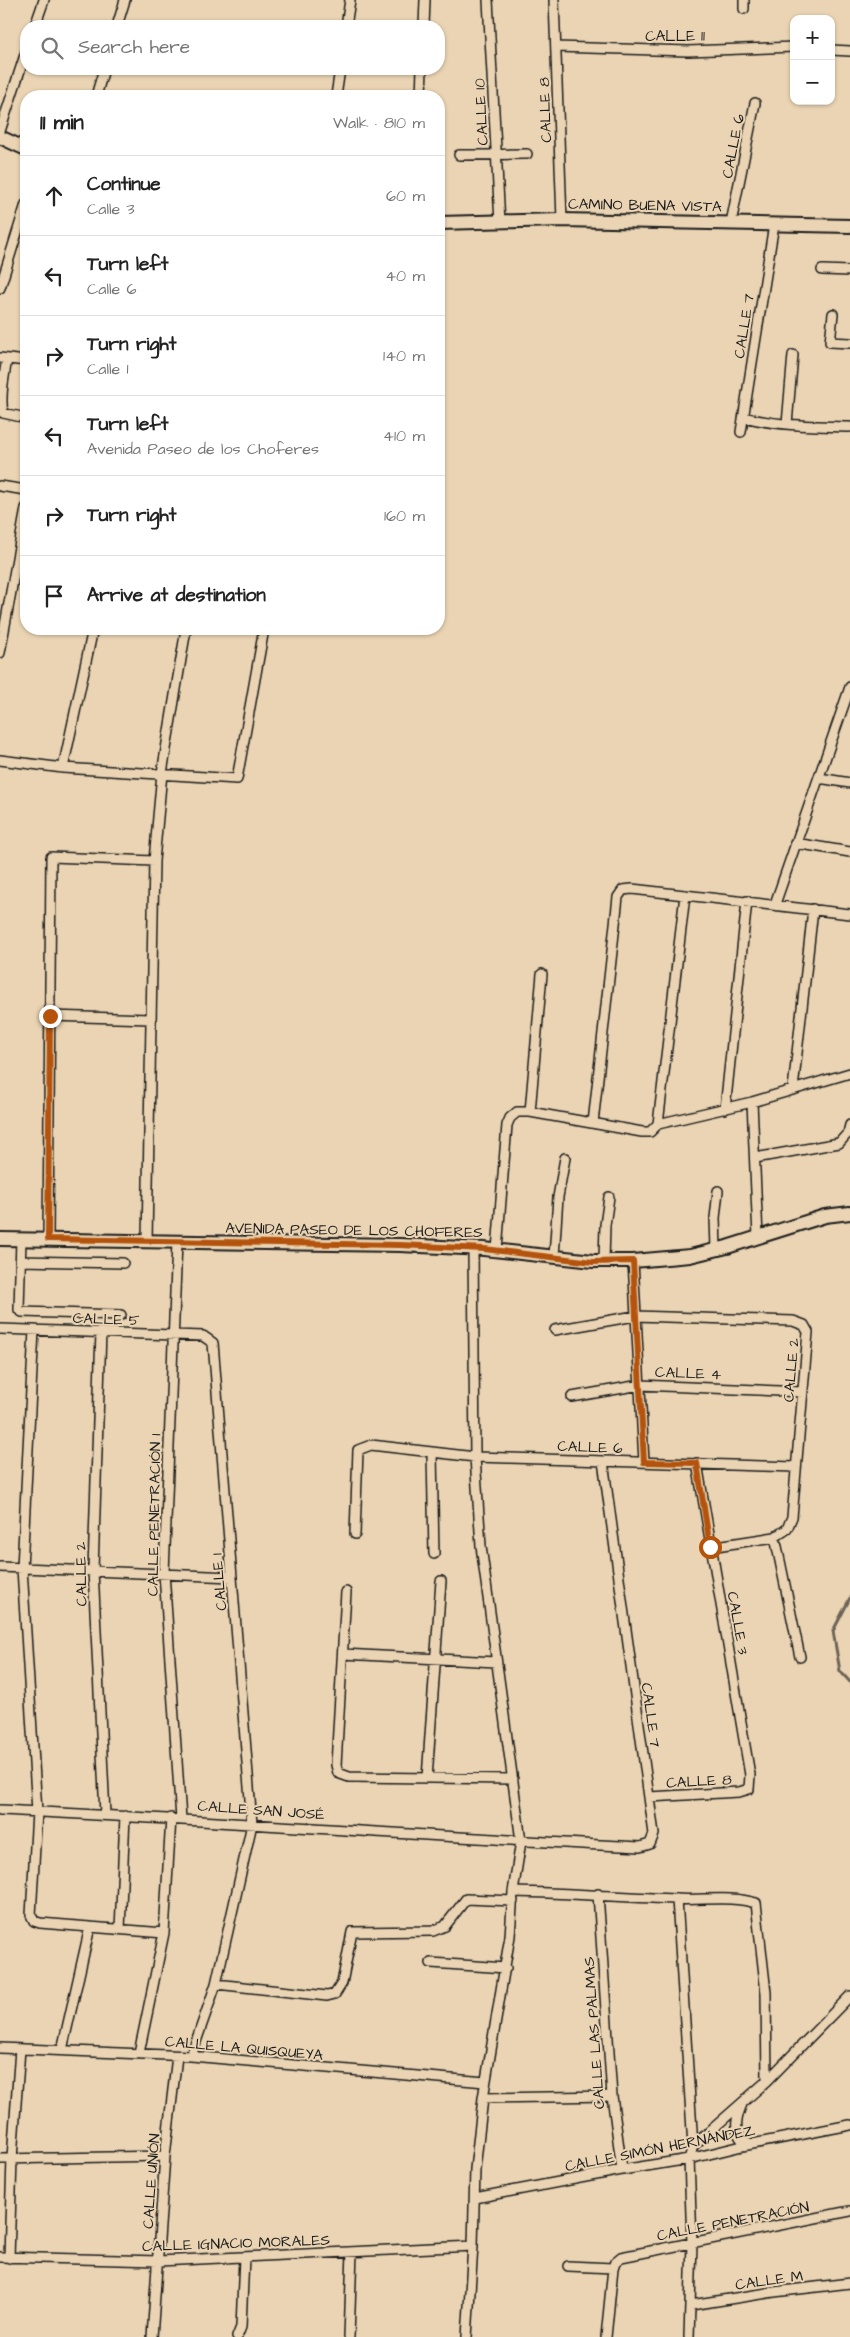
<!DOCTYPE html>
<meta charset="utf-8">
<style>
:root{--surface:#fff;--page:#f2f2f2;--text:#222;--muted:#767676;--line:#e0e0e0}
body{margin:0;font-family:"Architects Daughter",sans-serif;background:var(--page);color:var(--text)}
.controls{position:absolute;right:15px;top:15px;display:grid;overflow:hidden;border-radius:10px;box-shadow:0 1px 4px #0004}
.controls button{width:45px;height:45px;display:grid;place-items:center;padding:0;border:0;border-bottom:1px solid var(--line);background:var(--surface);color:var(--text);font:25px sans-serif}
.stop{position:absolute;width:15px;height:15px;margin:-11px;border:4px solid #b45309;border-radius:50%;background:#fff}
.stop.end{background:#b45309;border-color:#fff;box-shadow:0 1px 5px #0008}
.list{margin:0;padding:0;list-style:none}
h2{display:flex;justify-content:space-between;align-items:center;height:65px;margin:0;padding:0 20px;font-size:21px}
h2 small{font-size:16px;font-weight:400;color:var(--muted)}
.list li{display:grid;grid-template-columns:32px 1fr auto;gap:15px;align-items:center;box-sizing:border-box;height:80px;padding:0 20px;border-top:1px solid var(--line)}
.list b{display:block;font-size:19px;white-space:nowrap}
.list p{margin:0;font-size:16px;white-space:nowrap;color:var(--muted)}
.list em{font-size:16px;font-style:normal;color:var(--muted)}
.icon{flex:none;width:28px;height:28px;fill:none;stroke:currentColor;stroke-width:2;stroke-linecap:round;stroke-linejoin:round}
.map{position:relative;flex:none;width:850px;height:2337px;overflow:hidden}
.search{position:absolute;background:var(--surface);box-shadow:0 1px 4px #0004;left:20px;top:20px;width:425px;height:55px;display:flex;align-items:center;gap:12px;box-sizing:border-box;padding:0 18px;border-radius:20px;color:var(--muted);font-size:19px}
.panel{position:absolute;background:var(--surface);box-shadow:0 1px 4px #0004;left:20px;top:90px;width:425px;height:545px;border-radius:20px}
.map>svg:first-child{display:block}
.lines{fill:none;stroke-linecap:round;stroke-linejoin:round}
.stream{stroke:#6c6357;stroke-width:3}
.street-casing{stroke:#1c1c1c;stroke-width:12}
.secondary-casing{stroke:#1c1c1c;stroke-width:16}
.street{stroke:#ead4b3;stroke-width:9}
.secondary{stroke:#ead4b3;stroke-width:12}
.route{stroke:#b45309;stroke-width:6}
.labels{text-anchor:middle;stroke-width:4;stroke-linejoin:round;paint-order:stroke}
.street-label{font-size:15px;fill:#1c1c1c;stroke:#ead4b3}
</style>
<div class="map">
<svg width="850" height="2337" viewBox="0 0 850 2337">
<rect width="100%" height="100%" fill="#ead4b3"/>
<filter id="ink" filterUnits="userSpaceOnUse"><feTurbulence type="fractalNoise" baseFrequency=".02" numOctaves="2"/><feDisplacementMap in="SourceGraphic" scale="10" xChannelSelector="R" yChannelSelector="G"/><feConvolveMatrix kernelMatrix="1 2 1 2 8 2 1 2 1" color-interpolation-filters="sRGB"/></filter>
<g filter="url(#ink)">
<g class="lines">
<path class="stream" d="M 850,1598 L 833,1631 L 840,1671 L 850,1682"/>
<defs>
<path id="street" d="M 488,0 L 500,223
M 554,0 L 562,220
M 744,0 L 744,9
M 35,26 L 44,0
M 117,26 L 125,0
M 346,26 L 350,0
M 424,26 L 425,0
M 556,47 L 688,51 L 794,47
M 831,50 L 850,51
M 96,96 L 104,69
M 336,96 L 340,69
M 421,96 L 422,69
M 0,131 L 26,52
M 459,155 L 527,154
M 731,223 L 755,103
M 822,270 L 850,271
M 0,288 L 26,204
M 833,314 L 830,342 L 850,343
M 0,358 L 26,361
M 7,359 C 4,376 0,397 3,413 L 26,418
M 744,417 C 778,426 815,426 850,427
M 787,424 L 793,355
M 741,432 L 774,224
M 0,486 L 26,490
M 0,653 L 26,508
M 0,760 L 63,768 L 237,779 L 264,629
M 63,768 L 93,629
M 819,778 L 850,783
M 795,843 L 850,852
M 775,904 L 850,687
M 50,1016 L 150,1019
M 793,1089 L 813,909
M 752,1102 L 758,1237
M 725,1109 L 747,901
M 530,1112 L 542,974
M 593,1123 L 618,897 L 623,890 L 632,889 L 850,914
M 658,1124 L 752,1102 L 850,1073
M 755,1158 L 839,1143 L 848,1133 L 850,1125
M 21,1239 L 19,1310 L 22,1312 L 121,1315
M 48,1239 L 51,857 L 154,861
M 147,1240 L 154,861 L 162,773 L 186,629
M 177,1242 L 164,1573 L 181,1819
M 716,1249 L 715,1218 L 718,1191
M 497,1250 L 507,1125 L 510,1118 L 517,1112 L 530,1112 L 642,1132 L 650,1132 L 658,1124 L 685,895
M 554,1257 L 558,1197 L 565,1158
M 20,1261 L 123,1263
M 604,1261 L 605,1225 L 609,1197
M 633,1261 L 644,1462
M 0,1329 L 203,1336 L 213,1343 L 252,1824 L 216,1984 L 191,2056
M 34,1330 L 22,1568 L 37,1812 L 31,1915 L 34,1921 L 40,1923 L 164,1933
M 555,1330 L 635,1316 L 793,1321 L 804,1325 L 808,1332 L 792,1517 L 787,1529 L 775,1537 L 710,1547
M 101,1332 L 93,1570 L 105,1814
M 572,1397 L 640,1385 L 803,1392
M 432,1453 L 434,1554
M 355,1534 L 358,1450 L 371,1445 L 475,1457 L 795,1467
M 775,1537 L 800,1657
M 0,1567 L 232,1577
M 346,1592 L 336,1765 L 338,1773 L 349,1777 L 513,1779
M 343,1654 L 496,1662
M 427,1778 L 441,1581
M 649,1797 L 739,1792 L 749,1789 L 750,1775 L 697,1463
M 0,1810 C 214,1820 427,1837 640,1847 L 650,1844 L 654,1834 L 603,1461
M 513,1892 C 568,1893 621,1897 675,1899 C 702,1901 730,1895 756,1903 L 766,1993 L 767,2081
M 598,1894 L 612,2096 L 622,2170
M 677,1899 L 693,2146 L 689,2159 L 692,2243 L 689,2337
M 120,1929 L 125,1816
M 431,1963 L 506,1968
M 216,1984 L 327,1996 L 335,1994 L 342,1983 L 352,1932 L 433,1931 L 445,1926 L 466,1899 L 513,1901
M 0,2048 L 191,2056 L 485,2082
M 62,2050 L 90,1927
M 139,2053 L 164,1933 L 171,1818
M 483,2098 L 612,2096
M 742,2104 C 737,2116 733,2129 742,2140 L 752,2144
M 693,2146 L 767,2081 L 850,1996
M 0,2159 L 165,2156
M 475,2198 L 622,2170 L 689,2159 L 742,2146 L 850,2125
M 0,2257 L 159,2261 L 473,2246
M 9,2258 L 12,2158 L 20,2049
M 568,2266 L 613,2268
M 691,2305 L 774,2292 L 850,2283
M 152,2337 L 165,2156 L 177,2056
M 237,2337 L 241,2327 L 244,2257
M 349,2337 L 352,2252
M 467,2337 L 473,2246 L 475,2169 L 483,2098 L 510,1936 L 513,1892 L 521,1841 L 481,1546 L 475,1457 L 473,1249
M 606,2337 L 613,2268 L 615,2262 L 621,2257 L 850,2211"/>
<path id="secondary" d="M 0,137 L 26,149
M 439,223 L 562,220 L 850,226
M 0,1239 L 400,1245 L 484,1249 L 593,1261 L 633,1261 L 690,1256 L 727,1247 L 825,1216 L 850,1213"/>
</defs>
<use href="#street" class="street-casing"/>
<use href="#secondary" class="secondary-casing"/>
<use href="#street" class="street"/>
<use href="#secondary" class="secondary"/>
</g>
</g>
<g class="lines" filter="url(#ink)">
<path class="route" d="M 50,1016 L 48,1239 L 400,1245 L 484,1249 L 593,1262 L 633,1261 L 644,1462 L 697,1463 L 710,1547"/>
</g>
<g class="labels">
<g class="street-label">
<text x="675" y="41">CALLE 11</text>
<text transform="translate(545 110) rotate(-92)" y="5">CALLE 8</text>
<text transform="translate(481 112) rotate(-93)" y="5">CALLE 10</text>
<text transform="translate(733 146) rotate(-79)" y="5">CALLE 6</text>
<text transform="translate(645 205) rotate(1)" y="5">CAMINO BUENA VISTA</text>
<text transform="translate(744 326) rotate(-81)" y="5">CALLE 7</text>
<text transform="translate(354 1230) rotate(1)" y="5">AVENIDA PASEO DE LOS CHOFERES</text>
<text transform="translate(106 1319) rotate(2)" y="5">CALLE 5</text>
<text transform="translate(791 1370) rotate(-85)" y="5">CALLE 2</text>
<text transform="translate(688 1373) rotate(2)" y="5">CALLE 4</text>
<text transform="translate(590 1447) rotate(2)" y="5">CALLE 6</text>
<text transform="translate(154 1515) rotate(-89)" y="5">CALLE PENETRACIÓN 1</text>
<text transform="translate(81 1574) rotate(-91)" y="5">CALLE 2</text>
<text transform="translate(219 1582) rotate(-95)" y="5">CALLE 1</text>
<text transform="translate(738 1623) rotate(80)" y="5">CALLE 3</text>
<text transform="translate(651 1715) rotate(82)" y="5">CALLE 7</text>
<text transform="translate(699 1781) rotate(-3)" y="5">CALLE 8</text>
<text transform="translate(261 1810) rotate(4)" y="5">CALLE SAN JOSÉ</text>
<text transform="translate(594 2033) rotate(-94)" y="5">CALLE LAS PALMAS</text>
<text transform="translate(244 2048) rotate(5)" y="5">CALLE LA QUISQUEYA</text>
<text transform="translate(660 2148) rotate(-11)" y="5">CALLE SIMÓN HERNÁNDEZ</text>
<text transform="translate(151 2181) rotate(-86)" y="5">CALLE UNIÓN</text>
<text transform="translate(733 2221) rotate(-11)" y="5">CALLE PENETRACIÓN</text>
<text transform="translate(236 2243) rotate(-2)" y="5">CALLE IGNACIO MORALES</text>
<text transform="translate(769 2280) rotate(-8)" y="5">CALLE M</text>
</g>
</g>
</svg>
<div class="controls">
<button>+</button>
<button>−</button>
</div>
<div class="stop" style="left:710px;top:1547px"></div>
<div class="stop end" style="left:50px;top:1016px"></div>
<div class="search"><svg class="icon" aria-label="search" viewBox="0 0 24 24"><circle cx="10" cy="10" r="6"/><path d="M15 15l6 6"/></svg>Search here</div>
<section class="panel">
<h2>11 min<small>Walk · 810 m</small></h2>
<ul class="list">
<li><svg class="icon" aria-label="ahead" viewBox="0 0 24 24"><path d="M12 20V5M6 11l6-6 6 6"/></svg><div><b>Continue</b><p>Calle 3</p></div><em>60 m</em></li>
<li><svg class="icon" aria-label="left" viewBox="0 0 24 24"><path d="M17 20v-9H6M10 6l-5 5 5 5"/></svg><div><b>Turn left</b><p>Calle 6</p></div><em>40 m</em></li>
<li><svg class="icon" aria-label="right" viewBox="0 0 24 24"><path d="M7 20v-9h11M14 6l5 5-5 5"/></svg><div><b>Turn right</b><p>Calle 1</p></div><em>140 m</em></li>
<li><svg class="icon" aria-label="left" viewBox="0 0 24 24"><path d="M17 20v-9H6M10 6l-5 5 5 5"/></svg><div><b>Turn left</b><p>Avenida Paseo de los Choferes</p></div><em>410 m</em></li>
<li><svg class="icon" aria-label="right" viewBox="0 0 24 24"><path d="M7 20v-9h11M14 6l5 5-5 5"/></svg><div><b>Turn right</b></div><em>160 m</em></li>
<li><svg class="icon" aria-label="arrive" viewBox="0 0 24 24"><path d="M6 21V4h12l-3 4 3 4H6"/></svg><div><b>Arrive at destination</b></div></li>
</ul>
</section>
</div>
